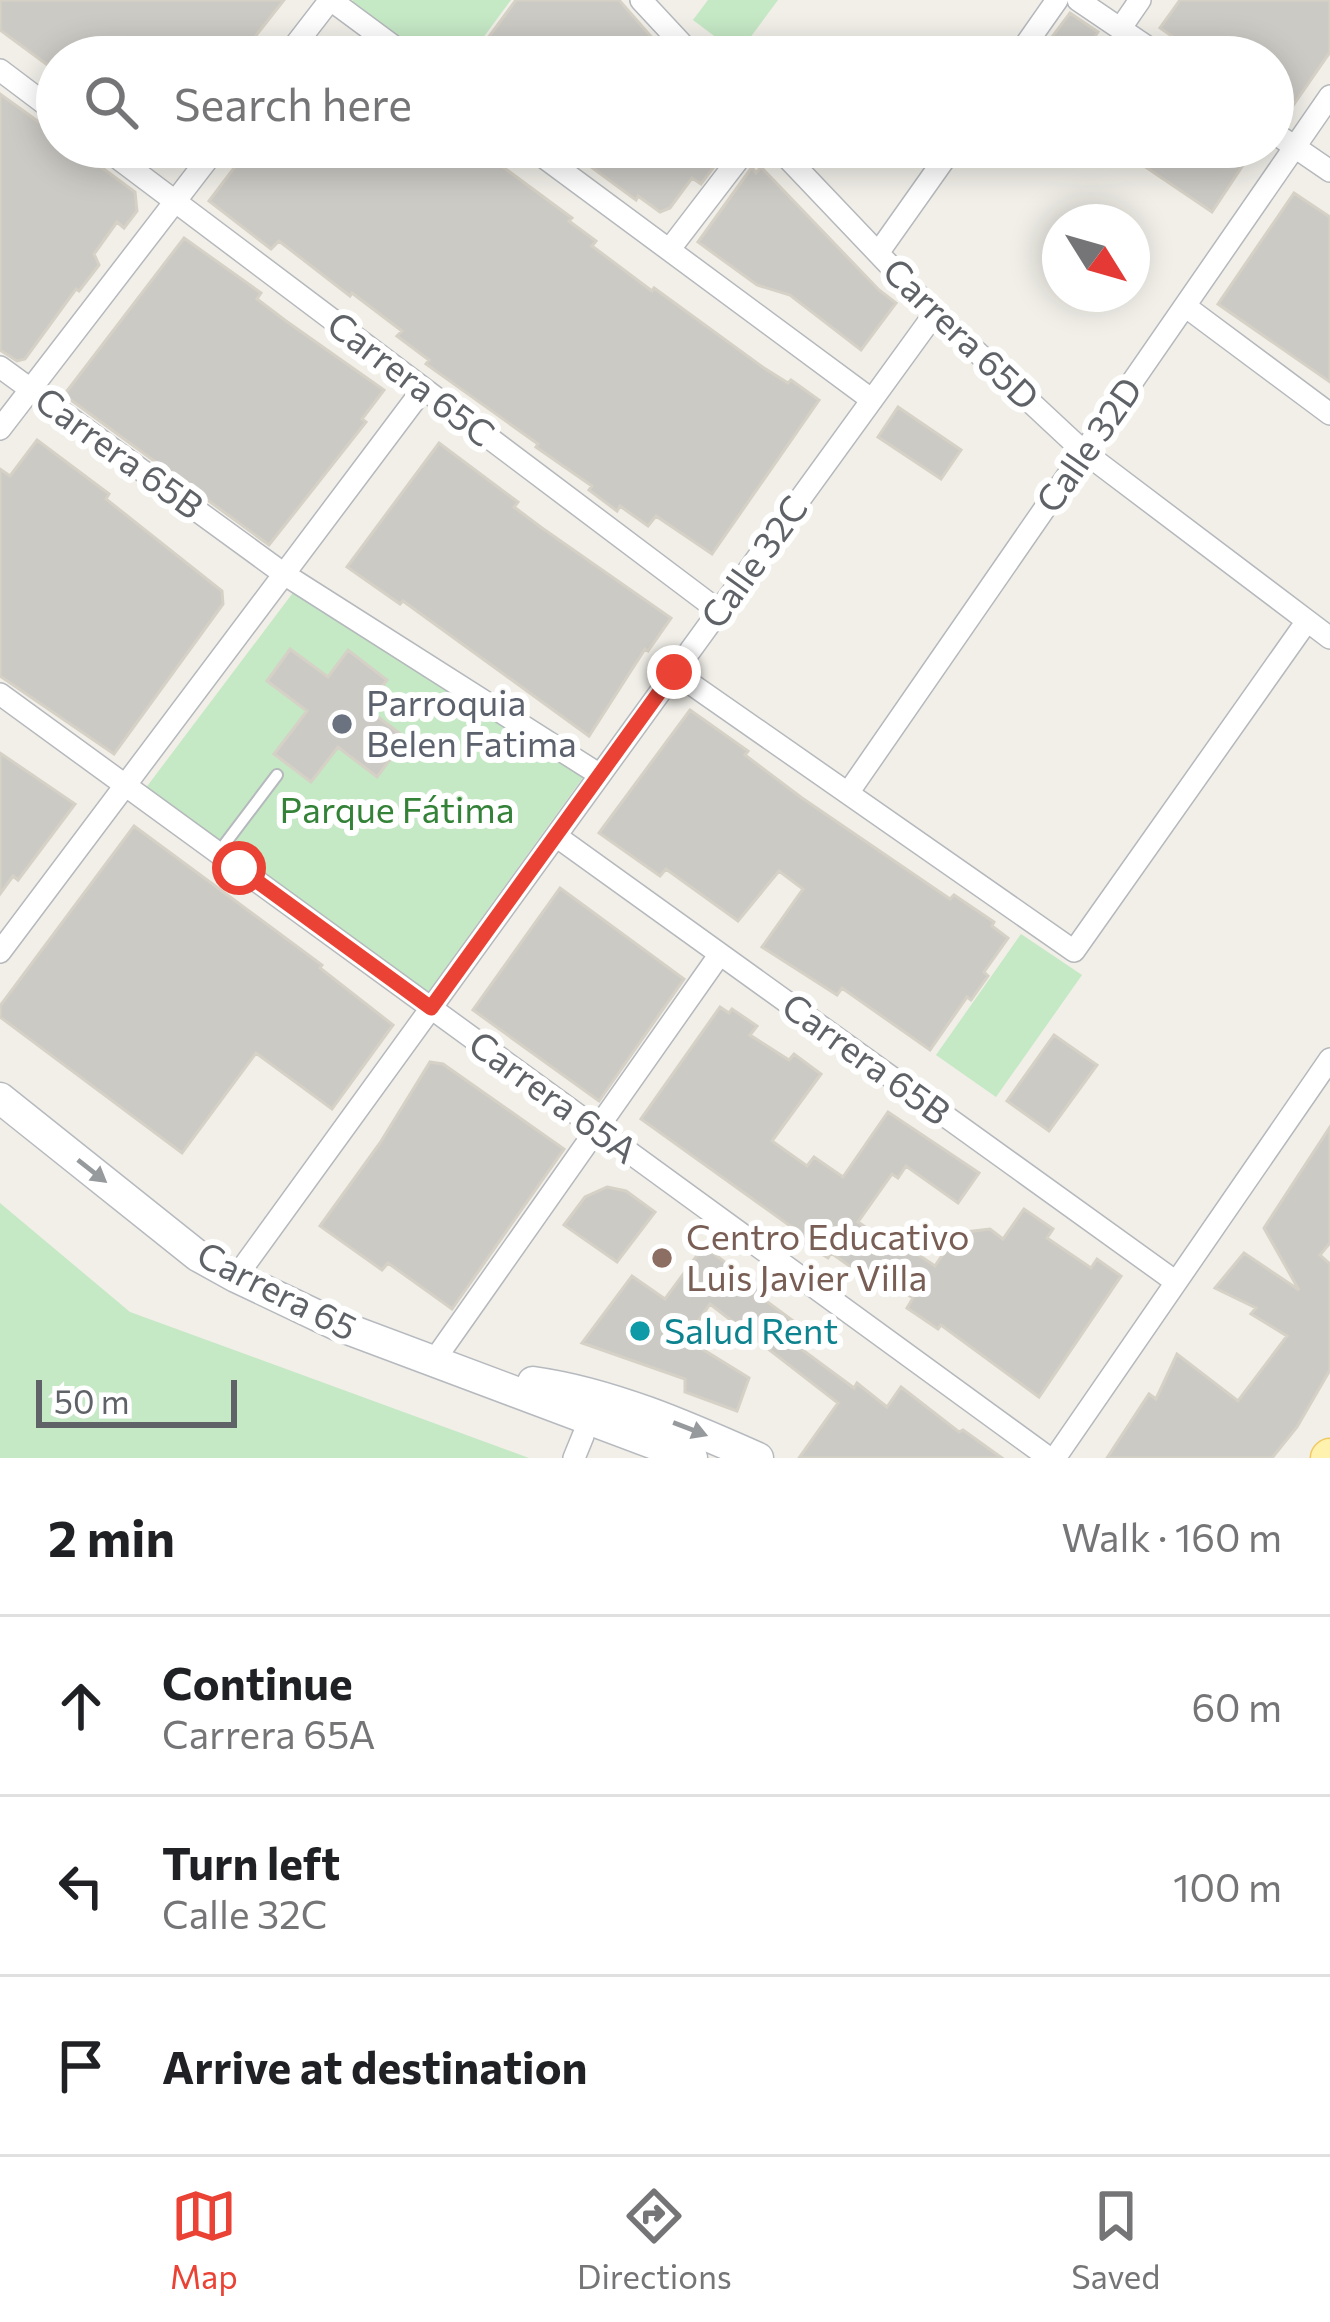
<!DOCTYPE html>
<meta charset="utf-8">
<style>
:root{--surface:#fff;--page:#f2f2f2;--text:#202124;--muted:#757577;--line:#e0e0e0;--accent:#ea4335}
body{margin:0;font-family:Commissioner,sans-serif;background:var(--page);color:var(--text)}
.compass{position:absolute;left:1042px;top:204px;width:108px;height:108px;border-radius:50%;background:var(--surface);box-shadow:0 6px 30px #0003;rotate:127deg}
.scale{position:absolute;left:36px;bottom:30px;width:201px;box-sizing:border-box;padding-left:12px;border:6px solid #5f6368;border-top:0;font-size:33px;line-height:42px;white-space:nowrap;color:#5f6368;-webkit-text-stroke:9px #fff;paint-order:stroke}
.stop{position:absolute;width:36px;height:36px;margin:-27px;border:9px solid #ea4335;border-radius:50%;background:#fff}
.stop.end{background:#ea4335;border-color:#fff;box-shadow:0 3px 12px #0008}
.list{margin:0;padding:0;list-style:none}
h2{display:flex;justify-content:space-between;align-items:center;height:156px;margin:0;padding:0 48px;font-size:51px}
h2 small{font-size:39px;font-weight:400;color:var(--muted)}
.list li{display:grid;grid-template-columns:78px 1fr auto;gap:36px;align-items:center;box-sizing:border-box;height:180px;padding:0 48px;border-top:3px solid var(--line)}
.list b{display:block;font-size:45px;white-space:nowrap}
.list p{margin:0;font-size:39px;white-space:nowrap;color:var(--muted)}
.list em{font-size:39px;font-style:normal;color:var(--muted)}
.icon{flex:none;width:66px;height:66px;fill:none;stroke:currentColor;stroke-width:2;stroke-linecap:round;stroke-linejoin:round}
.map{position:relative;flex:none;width:1330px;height:1458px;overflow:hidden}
.search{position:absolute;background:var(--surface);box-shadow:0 6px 30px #0003;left:36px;right:36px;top:36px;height:132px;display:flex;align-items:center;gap:30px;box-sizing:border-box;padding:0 42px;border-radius:66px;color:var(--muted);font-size:45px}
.sheet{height:696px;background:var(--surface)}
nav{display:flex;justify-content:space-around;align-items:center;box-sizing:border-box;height:168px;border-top:3px solid var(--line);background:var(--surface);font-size:33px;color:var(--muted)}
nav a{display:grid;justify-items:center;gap:6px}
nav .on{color:var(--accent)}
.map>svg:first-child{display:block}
.green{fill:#c5e8c5}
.building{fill:#cccac5;stroke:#d6d1c6;stroke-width:3}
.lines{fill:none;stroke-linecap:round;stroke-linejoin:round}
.lane-casing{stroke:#b5b8bc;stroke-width:14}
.street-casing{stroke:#b5b8bc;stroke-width:24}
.secondary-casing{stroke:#b6babf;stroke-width:33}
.primary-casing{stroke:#f2c960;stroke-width:39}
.lane{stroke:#fff;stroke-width:10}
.street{stroke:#fff;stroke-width:21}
.secondary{stroke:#fff;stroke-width:30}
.primary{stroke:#fff2af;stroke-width:36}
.oneway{fill:#979a9d}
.route{stroke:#ea4335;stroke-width:15}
.worship-dot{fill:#6b7280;stroke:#fff;stroke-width:4.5}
.education-dot{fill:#8d6e63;stroke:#fff;stroke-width:4.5}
.culture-dot{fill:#0f9aa8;stroke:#fff;stroke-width:4.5}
.labels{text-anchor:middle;stroke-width:12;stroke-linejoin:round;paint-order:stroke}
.street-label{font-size:36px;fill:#5f6368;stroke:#fff}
.worship-label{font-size:36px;fill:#5b616d;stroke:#fff;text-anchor:start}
.park-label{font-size:36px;fill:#348238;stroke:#fff}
.education-label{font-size:36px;fill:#785e54;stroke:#fff;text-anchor:start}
.culture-label{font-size:36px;fill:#0d838f;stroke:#fff;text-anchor:start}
</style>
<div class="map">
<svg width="1330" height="1458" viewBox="0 0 1330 1458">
<rect width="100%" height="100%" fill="#f1efe8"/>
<path class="green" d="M 353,0 L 511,0 L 469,57 L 422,57 L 351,3 Z
M 708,0 L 778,0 L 738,54 L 693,20 Z
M 295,590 L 584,776 L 428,992 L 145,789 Z
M 1021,934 L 1082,975 L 996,1097 L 936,1055 Z
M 0,1203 L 130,1312 L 529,1458 L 0,1458 Z"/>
<path class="building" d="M 0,0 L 284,0 L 239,57 L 57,57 L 57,72 L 0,30 Z
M 516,0 L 619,0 L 669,57 L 474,57 Z
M 1180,0 L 1330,0 L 1330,52 L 1283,120 L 1273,117 L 1273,57 L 1202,57 L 1160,28 Z
M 1070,13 L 1098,32 L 1094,38 L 1120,57 L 1037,57 Z
M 0,94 L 57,135 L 57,147 L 74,147 L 135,192 L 137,211 L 124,228 L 117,222 L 94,254 L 99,265 L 79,291 L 76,289 L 25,359 L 17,361 L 0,350 Z
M 250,147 L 476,147 L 572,218 L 569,221 L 596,241 L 592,246 L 652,291 L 654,288 L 764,368 L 788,383 L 791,380 L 819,400 L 712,554 L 656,516 L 648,526 L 620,506 L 617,511 L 589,490 L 592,486 L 536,447 L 538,444 L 426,364 L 429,360 L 397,336 L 402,331 L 352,293 L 350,296 L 279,241 L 271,249 L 209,201 Z
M 564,147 L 710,147 L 722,156 L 701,184 L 692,178 L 670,208 L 660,212 L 638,196 L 636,200 Z
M 1116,147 L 1255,147 L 1212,212 Z
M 752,167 L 756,173 L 761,167 L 879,290 L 896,303 L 861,350 L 790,295 L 757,285 L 698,242 Z
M 1294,193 L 1330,217 L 1330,382 L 1218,304 Z
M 184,238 L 261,293 L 257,299 L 286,321 L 384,390 L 362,419 L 366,422 L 269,545 L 64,395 Z
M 898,407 L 961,450 L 941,479 L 878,437 Z
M 37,440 L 109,494 L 106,499 L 222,591 L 223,604 L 114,754 L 0,676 L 0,469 L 10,476 Z
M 439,443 L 518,502 L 514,507 L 542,528 L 671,618 L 648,651 L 645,649 L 589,736 L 403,601 L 400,604 L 347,567 Z
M 290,649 L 328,677 L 348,650 L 387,680 L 366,708 L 406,738 L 377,777 L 338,747 L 311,782 L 274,754 L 307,711 L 267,681 Z
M 690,710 L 748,751 L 745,755 L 802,798 L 950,899 L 954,895 L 994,922 L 992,926 L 1008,938 L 984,972 L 988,976 L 971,1000 L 967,997 L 930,1050 L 842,988 L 837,995 L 762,947 L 803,889 L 779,871 L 738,921 L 666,869 L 660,876 L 599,833 Z
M 0,753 L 75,804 L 18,880 L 13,876 L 0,894 Z
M 134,826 L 322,965 L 320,968 L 393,1025 L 332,1109 L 256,1053 L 182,1153 L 0,1017 L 0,1006 Z
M 560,888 L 684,979 L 599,1101 L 473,1010 Z
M 720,1007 L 729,1013 L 732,1009 L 757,1026 L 750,1035 L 789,1060 L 794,1054 L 821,1074 L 772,1141 L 807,1166 L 814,1157 L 843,1177 L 888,1112 L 979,1173 L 958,1203 L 906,1166 L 898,1178 L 892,1174 L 858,1222 L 894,1247 L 898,1241 L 935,1266 L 957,1233 L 990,1229 L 1003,1239 L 1024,1209 L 1053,1229 L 1047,1238 L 1091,1268 L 1097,1259 L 1121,1276 L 1039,1397 L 941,1325 L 938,1329 L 907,1308 L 913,1298 L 876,1274 L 871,1281 L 831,1253 L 828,1258 L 804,1243 L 807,1238 L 641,1119 Z
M 1054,1035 L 1097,1065 L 1049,1131 L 1007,1101 Z
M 430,1062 L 443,1064 L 564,1149 L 452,1309 L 388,1263 L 382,1270 L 320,1226 L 380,1143 Z
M 1330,1127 L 1330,1243 L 1320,1255 L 1330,1264 L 1330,1370 L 1297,1427 L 1272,1458 L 1107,1458 L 1149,1394 L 1156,1399 L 1177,1354 L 1238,1401 L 1287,1336 L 1251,1314 L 1256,1308 L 1215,1288 L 1244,1253 L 1299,1290 L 1264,1228 Z
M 607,1187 L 626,1191 L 655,1212 L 617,1262 L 564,1225 L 585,1197 Z
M 704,1246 L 766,1294 L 762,1298 L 796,1323 L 785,1337 L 854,1388 L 857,1383 L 887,1407 L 901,1387 L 959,1432 L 963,1430 L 1002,1458 L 799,1458 L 838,1403 L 710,1304 L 686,1339 L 749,1378 L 737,1411 L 685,1392 L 685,1379 L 582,1343 L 632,1276 L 665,1299 Z"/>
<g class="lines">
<defs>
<path id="lane" d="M 218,853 L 277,775"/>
<path id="street" d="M 331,0 L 408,57
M 641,0 L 694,57
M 1078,0 L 1162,57
M 1120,29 L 1140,0
M 286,57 L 330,0
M 1017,57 L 1057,0
M 0,70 L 57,113
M 1273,132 L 1330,171
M 103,147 L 719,611
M 530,147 L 872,400
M 777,147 L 935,313 L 1084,452 L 1330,638
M 669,250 L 748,147
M 878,253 L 953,147
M 1185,306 L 1330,414
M 0,367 L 284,574 L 600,775
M 0,429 L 217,147
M 674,672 L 1074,951 L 1307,621
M 0,694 L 1049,1458
M 848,793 L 1330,96
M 556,836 L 1176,1282
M 0,952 L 423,389
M 236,1277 L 935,313
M 433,1362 L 720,954
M 574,1458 L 583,1436
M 1055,1458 L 1330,1059"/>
<path id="secondary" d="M 0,1098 L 198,1256 L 236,1277 L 337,1325 L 692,1458
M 533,1382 C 611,1393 686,1426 758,1458"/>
<path id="primary" d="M 1329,1458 L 1330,1457"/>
</defs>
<use href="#lane" class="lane-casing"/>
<use href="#street" class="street-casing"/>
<use href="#secondary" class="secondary-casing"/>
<use href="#primary" class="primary-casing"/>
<use href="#lane" class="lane"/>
<use href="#street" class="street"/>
<use href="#secondary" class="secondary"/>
<use href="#primary" class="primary"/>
</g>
<defs><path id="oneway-solid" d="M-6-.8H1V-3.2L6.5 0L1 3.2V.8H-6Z" transform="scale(3)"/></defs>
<g class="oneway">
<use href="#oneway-solid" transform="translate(92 1171) rotate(38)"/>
<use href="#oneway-solid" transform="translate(690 1429) rotate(21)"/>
</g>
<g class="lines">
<path class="route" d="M 239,868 L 431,1008 L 674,672"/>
</g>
<circle class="worship-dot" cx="342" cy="724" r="12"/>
<circle class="education-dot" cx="662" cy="1258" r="12"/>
<circle class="culture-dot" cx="640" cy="1331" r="12"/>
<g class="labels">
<g class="street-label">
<text transform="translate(961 334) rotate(44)" y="13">Carrera 65D</text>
<text transform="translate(411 379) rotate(37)" y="13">Carrera 65C</text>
<text transform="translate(1089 445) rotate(-55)" y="13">Calle 32D</text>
<text transform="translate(119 453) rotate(36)" y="13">Carrera 65B</text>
<text transform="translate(754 562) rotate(-54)" y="13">Calle 32C</text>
<text transform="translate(866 1059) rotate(36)" y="13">Carrera 65B</text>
<text transform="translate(553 1097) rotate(36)" y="13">Carrera 65A</text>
<text transform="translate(277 1291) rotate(27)" y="13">Carrera 65</text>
</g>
<g class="worship-label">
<text x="366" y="716">Parroquia<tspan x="366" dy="41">Belen Fatima</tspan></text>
</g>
<g class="park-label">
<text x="397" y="823">Parque Fátima</text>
</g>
<g class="education-label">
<text x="686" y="1250">Centro Educativo<tspan x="686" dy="41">Luis Javier Villa</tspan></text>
</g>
<g class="culture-label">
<text x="664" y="1344">Salud Rent</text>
</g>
</g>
</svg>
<svg class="compass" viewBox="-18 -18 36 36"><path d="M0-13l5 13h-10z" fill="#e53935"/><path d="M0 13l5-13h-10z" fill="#757577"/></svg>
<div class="scale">50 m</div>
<div class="stop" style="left:239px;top:868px"></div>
<div class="stop end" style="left:674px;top:672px"></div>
<div class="search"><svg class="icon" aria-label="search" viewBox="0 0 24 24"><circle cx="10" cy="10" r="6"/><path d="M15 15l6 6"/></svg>Search here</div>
</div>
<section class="sheet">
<h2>2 min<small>Walk · 160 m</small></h2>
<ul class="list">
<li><svg class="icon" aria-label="ahead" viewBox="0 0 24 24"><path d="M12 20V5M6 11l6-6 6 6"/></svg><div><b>Continue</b><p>Carrera 65A</p></div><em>60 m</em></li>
<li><svg class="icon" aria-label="left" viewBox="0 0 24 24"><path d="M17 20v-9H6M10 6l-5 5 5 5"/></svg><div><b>Turn left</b><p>Calle 32C</p></div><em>100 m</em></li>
<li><svg class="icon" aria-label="arrive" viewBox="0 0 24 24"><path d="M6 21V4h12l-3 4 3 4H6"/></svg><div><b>Arrive at destination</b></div></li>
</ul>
</section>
<nav>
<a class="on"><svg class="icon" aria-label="map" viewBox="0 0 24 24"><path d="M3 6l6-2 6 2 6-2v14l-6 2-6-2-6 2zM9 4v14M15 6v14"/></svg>Map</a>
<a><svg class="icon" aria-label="directions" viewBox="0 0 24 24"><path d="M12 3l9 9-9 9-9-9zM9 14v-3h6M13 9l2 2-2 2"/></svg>Directions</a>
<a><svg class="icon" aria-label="saved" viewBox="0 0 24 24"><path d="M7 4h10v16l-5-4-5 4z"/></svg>Saved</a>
</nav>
